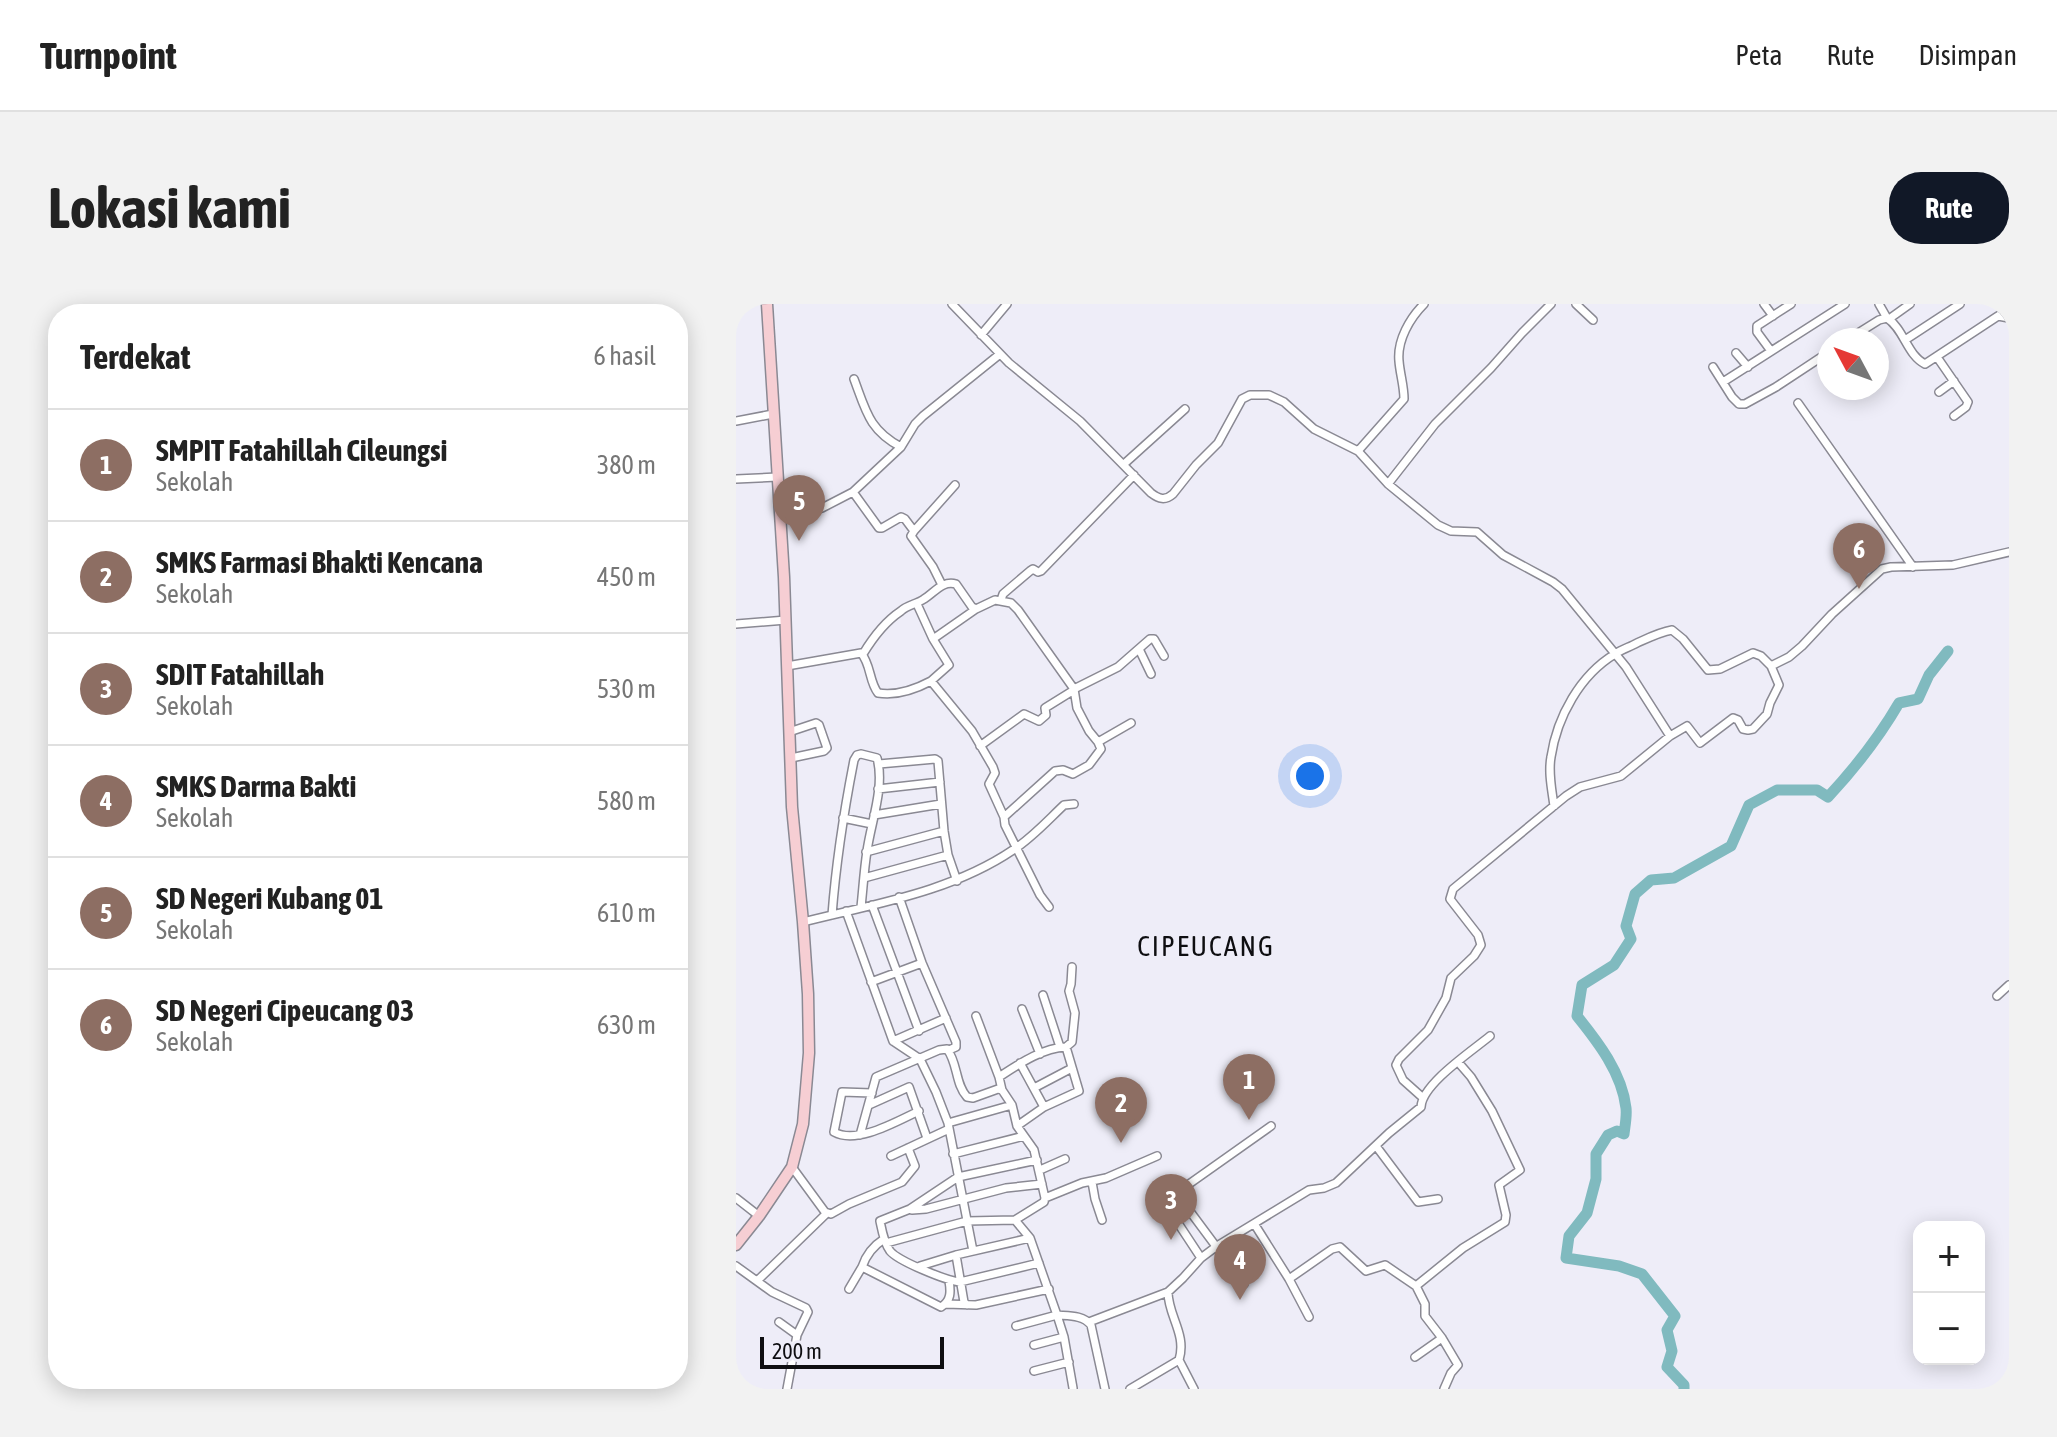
<!DOCTYPE html>
<html lang="id">
<meta charset="utf-8">
<style>
:root{--surface:#fff;--page:#f2f2f2;--text:#222;--muted:#767676;--line:#e0e0e0;--accent:#111827}
body{margin:0;font-family:"Asap Condensed",sans-serif;background:var(--page);color:var(--text)}
.controls{position:absolute;right:24px;bottom:24px;display:grid;overflow:hidden;border-radius:16px;box-shadow:0 4px 20px #0003}
.controls button{width:72px;height:72px;display:grid;place-items:center;padding:0;border:0;border-bottom:2px solid var(--line);background:var(--surface);color:var(--text);font:40px sans-serif}
.compass{position:absolute;left:1081px;top:24px;width:72px;height:72px;border-radius:50%;background:var(--surface);box-shadow:0 4px 20px #0003;rotate:311deg}
.scale{position:absolute;left:24px;bottom:20px;width:184px;box-sizing:border-box;padding-left:8px;border:4px solid #0e0e11;border-top:0;font-size:22px;line-height:28px;white-space:nowrap;color:#0e0e11;-webkit-text-stroke:6px #eeedf8;paint-order:stroke}
.you{position:absolute;left:574px;top:472px;width:28px;height:28px;margin:-20px;border:6px solid #fff;border-radius:50%;background:#1a73e8;box-shadow:0 0 0 12px #1a73e833}
.badge{display:grid;place-items:center;width:52px;height:52px;border-radius:50%;background:var(--accent);color:#fff;font-size:26px;font-weight:700}
.pin{position:absolute;translate:-50% -66px;filter:drop-shadow(0 2px 4px #0008)}
.pin::after{content:'';position:absolute;top:42px;width:28px;height:24px;background:inherit;clip-path:polygon(0 0,100% 0,50% 100%)}
.list{margin:0;padding:0;list-style:none}
h2{display:flex;justify-content:space-between;align-items:center;height:104px;margin:0;padding:0 32px;font-size:34px}
h2 small{font-size:26px;font-weight:400;color:var(--muted)}
.list li{display:grid;grid-template-columns:52px 1fr auto;gap:24px;align-items:center;box-sizing:border-box;height:112px;padding:0 32px;border-top:2px solid var(--line)}
.list b{display:block;font-size:30px;white-space:nowrap}
.list p{margin:0;font-size:26px;white-space:nowrap;color:var(--muted)}
.list em{font-size:26px;font-style:normal;color:var(--muted)}
.map{position:relative;flex:none;width:1273px;height:1085px;overflow:hidden;border-radius:32px}
header{display:flex;align-items:center;gap:48px;box-sizing:border-box;height:112px;padding:0 40px;background:var(--surface);border-bottom:2px solid var(--line)}
header strong{font-size:38px}
nav{display:flex;gap:44px;margin-inline-start:auto;font-size:28px}
.intro{display:flex;align-items:center;justify-content:space-between;box-sizing:border-box;height:192px;padding:0 48px}
h1{margin:0;font-size:56px}
.button{padding:20px 36px;border-radius:32px;background:var(--accent);color:#fff;font-size:28px;font-weight:700}
main{display:flex;gap:48px;padding:0 48px}
aside{flex:1;background:var(--surface);border-radius:32px;box-shadow:0 4px 20px #0003}
.map>svg:first-child{display:block}
.lines{fill:none;stroke-linecap:round;stroke-linejoin:round}
.river{stroke:#80babf;stroke-width:11}
.street-casing{stroke:#8a8993;stroke-width:10}
.secondary-casing{stroke:#8a8993;stroke-width:13}
.street{stroke:#fff;stroke-width:7}
.secondary{stroke:#f6ced3;stroke-width:10}
.labels{text-anchor:middle;stroke-width:7;stroke-linejoin:round;paint-order:stroke}
.quarter-label{font-size:28px;letter-spacing:2px;fill:#0e0e11;stroke:#eeedf8}
</style>
<header>
<strong>Turnpoint</strong>
<nav><a>Peta</a><a>Rute</a><a>Disimpan</a></nav>
</header>
<div class="intro"><h1>Lokasi kami</h1><a class="button">Rute</a></div>
<main>
<aside>
<h2>Terdekat<small>6 hasil</small></h2>
<ul class="list">
<li><span class="badge" style="background:#8d6e63">1</span><div><b>SMPIT Fatahillah Cileungsi</b><p>Sekolah</p></div><em>380 m</em></li>
<li><span class="badge" style="background:#8d6e63">2</span><div><b>SMKS Farmasi Bhakti Kencana</b><p>Sekolah</p></div><em>450 m</em></li>
<li><span class="badge" style="background:#8d6e63">3</span><div><b>SDIT Fatahillah</b><p>Sekolah</p></div><em>530 m</em></li>
<li><span class="badge" style="background:#8d6e63">4</span><div><b>SMKS Darma Bakti</b><p>Sekolah</p></div><em>580 m</em></li>
<li><span class="badge" style="background:#8d6e63">5</span><div><b>SD Negeri Kubang 01</b><p>Sekolah</p></div><em>610 m</em></li>
<li><span class="badge" style="background:#8d6e63">6</span><div><b>SD Negeri Cipeucang 03</b><p>Sekolah</p></div><em>630 m</em></li>
</ul>
</aside>
<div class="map">
<svg width="1273" height="1085" viewBox="0 0 1273 1085">
<rect width="100%" height="100%" fill="#eeedf8"/>
<g class="lines">
<path class="river" d="M 948,1085 L 948,1081 L 931,1063 L 936,1047 L 931,1026 L 939,1012 L 906,970 L 883,962 L 830,954 L 833,932 L 851,909 L 860,875 L 860,850 L 872,831 L 881,827 L 888,830 C 889,822 891,812 890,804 C 886,769 862,738 841,712 L 846,681 L 878,661 L 895,635 L 890,622 L 899,590 L 915,576 L 938,574 L 995,542 L 1013,501 L 1041,486 L 1081,486 L 1092,493 C 1120,463 1142,435 1163,399 L 1182,395 L 1193,371 L 1212,347"/>
<defs>
<path id="street" d="M 216,0 L 273,59 L 344,117 L 415,189 C 423,195 429,197 437,190 L 460,161 L 482,139 L 506,95 L 514,91 L 533,91 L 548,98 L 578,125 L 622,147 L 652,180 L 702,221 L 715,227 L 741,228 L 767,251 L 817,278 L 826,285 L 890,363 L 934,432
M 840,0 L 857,16
M 1028,0 L 1037,12
M 1143,0 L 1151,14
M 1262,12 L 1273,4
M 1153,15 L 1174,0
M 245,31 L 271,0
M 1111,36 L 1143,16 L 1151,14 C 1168,25 1171,51 1189,60 L 1262,12 L 1273,14
M 1169,36 L 1224,0
M 1035,47 L 1021,28 L 1021,22 L 1055,0
M 1000,49 L 1012,63
M 1201,53 L 1232,98 L 1230,103 L 1218,112
M 977,63 L 996,93 L 1003,100 L 1009,100 L 1040,83 L 1093,48
M 118,75 C 130,107 133,126 165,143
M 987,78 L 1109,0
M 1203,88 L 1218,77
M 1062,99 L 1177,263
M 0,117 L 37,110
M 622,147 L 668,95 C 668,82 664,70 663,57 C 661,36 674,14 688,0
M 388,160 L 449,105
M 0,175 L 41,173
M 652,180 L 699,120 L 755,64 L 786,29 L 815,0
M 117,188 L 143,224 L 146,224 L 165,213 L 169,215 L 178,227 L 219,181
M 44,212 L 86,204 L 117,188 L 165,143 L 179,120 L 187,112 L 264,50
M 178,227 L 175,232 L 197,263 L 206,281
M 265,296 L 267,290 L 294,267 L 297,265 L 302,268 L 305,267 L 398,171
M 181,300 L 197,335 L 213,361 L 195,377
M 0,320 L 50,316
M 197,335 L 240,305
M 403,345 L 415,370
M 127,350 C 136,335 150,317 165,307 C 171,301 181,300 188,295 C 199,288 207,276 220,280 L 236,303 L 240,305 L 259,296 L 275,299 L 282,306 L 338,385 L 341,404 L 353,427 L 362,438
M 51,362 L 125,349 C 135,360 133,378 142,389 C 160,392 178,386 195,377 L 236,427 L 257,463 L 259,469 L 253,480 L 268,513
M 338,385 L 382,363 L 414,335 L 418,335 L 428,352
M 53,428 L 80,419 L 83,421 L 91,444 L 88,447 L 55,454
M 244,442 L 288,410 L 303,417 L 310,411 L 309,404 L 338,386
M 143,460 L 199,455 L 202,457 L 208,527 L 212,551 L 221,577
M 142,485 L 204,478
M 818,502 C 816,486 812,469 815,453 C 821,413 844,371 879,350 C 886,345 894,343 901,339 C 912,334 924,328 936,326 L 947,335 L 972,366 L 984,365 L 1017,349 L 1025,352 L 1035,362 L 1053,353 L 1066,342 L 1096,310 L 1146,265 L 1155,263 L 1217,261 L 1273,248
M 138,511 L 205,500
M 107,514 L 136,520
M 130,548 L 208,527
M 128,574 L 212,551
M 163,593 L 186,659 L 220,738 L 220,743 L 213,746
M 136,601 L 183,727
M 313,603 L 304,591 L 269,521 L 268,513 L 319,467 L 327,466 L 337,470 L 353,461 L 365,445 L 362,438 L 395,419
M 110,607 L 157,737 L 184,755 L 200,788 L 212,819 L 237,947
M 96,611 C 100,559 108,507 118,456 L 121,451 L 125,450 L 141,454 C 149,483 135,518 131,547 C 128,566 127,585 125,603
M 67,618 C 138,600 215,588 277,546 C 296,534 312,516 328,501 L 338,500
M 135,678 L 186,659
M 307,691 L 324,743
M 1261,692 L 1273,681
M 286,705 L 304,750
M 240,712 L 263,773
M 157,737 L 210,714
M 284,759 L 308,803
M 298,784 L 336,764
M 266,786 L 263,773 C 283,760 306,744 330,743 L 336,738 L 339,709 L 333,687 L 335,680 L 336,663
M 136,789 L 106,788 L 98,828 C 121,841 161,817 183,807
M 686,793 L 667,776 L 660,761 L 663,755 L 692,726 L 710,694 L 715,674 L 738,652 L 745,641 L 742,631 L 714,595 L 717,585 L 830,492 L 844,483 L 885,472 L 934,432 L 951,422 L 964,439 L 997,414 L 1002,416 L 1007,425 L 1012,426 L 1017,425 L 1031,410 L 1034,399 L 1043,381 L 1035,362
M 133,801 L 173,783 L 191,834
M 212,819 L 276,801
M 281,822 L 308,803 L 343,787 L 330,743
M 124,831 L 140,773 L 203,746 L 211,745 C 222,759 219,780 231,793 L 237,794 L 262,785 L 266,786 L 276,801 L 281,822 L 298,846 L 309,894 L 308,898 L 279,916 L 231,917 L 150,939
M 640,842 L 682,898 L 702,895
M 217,850 L 288,832
M 155,852 L 213,825
M 301,856 L 222,873 L 174,905 L 144,917 C 146,927 148,939 154,947 C 162,957 211,977 224,978 L 303,959
M 56,863 L 89,908 L 95,910 L 113,900 L 166,878 L 179,862 L 172,844
M 304,866 L 329,855
M 356,878 L 359,895 L 366,916
M 0,894 L 23,912
M 309,894 L 346,879 L 370,874 L 421,852
M 176,906 L 190,905 L 270,884 L 306,880
M 436,910 L 465,954
M 279,916 L 294,934 L 321,1011 C 333,1012 347,1011 355,1021 L 369,1085
M 519,921 L 553,975 L 596,945 L 604,943 L 630,967 L 649,961 L 680,982 L 689,1000 L 689,1012 L 706,1034 L 722,1061 L 715,1069 L 708,1085
M 148,935 C 137,942 130,951 126,963 L 205,1003 C 215,997 215,988 213,977
M 220,951 L 228,998 L 231,1001
M 0,962 L 36,988 L 70,1004 L 72,1008 L 61,1031
M 184,962 L 220,951 L 294,934
M 553,975 L 573,1013
M 21,977 L 91,909
M 508,980 L 444,894 L 446,885 L 535,822
M 680,982 L 727,944 L 769,918 L 770,911 L 763,881 L 784,866 L 756,807 L 735,773 L 722,758
M 113,985 L 126,963
M 210,1000 L 240,1001 L 313,985
M 43,1018 L 61,1031 L 51,1085
M 353,1018 L 432,988
M 280,1022 L 321,1011 L 328,1033 L 337,1084
M 298,1041 L 328,1033
M 679,1053 L 706,1034
M 443,1056 L 458,1085
M 298,1067 L 333,1058
M 394,1085 L 443,1056 C 451,1030 432,1012 432,988 L 447,974 L 465,954 L 481,942 L 573,886 L 588,884 L 600,879 L 653,829 L 685,803 C 686,780 736,747 754,732"/>
<path id="secondary" d="M 0,941 L 23,912 L 56,863 L 67,820 L 73,749 L 72,690 L 67,618 L 56,503 L 48,273 L 31,0"/>
</defs>
<use href="#street" class="street-casing"/>
<use href="#secondary" class="secondary-casing"/>
<use href="#street" class="street"/>
<use href="#secondary" class="secondary"/>
</g>
<g class="labels">
<g class="quarter-label">
<text x="470" y="652">CIPEUCANG</text>
</g>
</g>
</svg>
<div class="controls">
<button>+</button>
<button>−</button>
</div>
<svg class="compass" viewBox="-18 -18 36 36"><path d="M0-13l5 13h-10z" fill="#e53935"/><path d="M0 13l5-13h-10z" fill="#767676"/></svg>
<div class="scale">200 m</div>
<div class="you"></div>
<div class="pin badge" style="left:513px;top:816px;background:#8d6e63">1</div>
<div class="pin badge" style="left:385px;top:839px;background:#8d6e63">2</div>
<div class="pin badge" style="left:435px;top:936px;background:#8d6e63">3</div>
<div class="pin badge" style="left:504px;top:996px;background:#8d6e63">4</div>
<div class="pin badge" style="left:63px;top:237px;background:#8d6e63">5</div>
<div class="pin badge" style="left:1123px;top:285px;background:#8d6e63">6</div>
</div>
</main>
